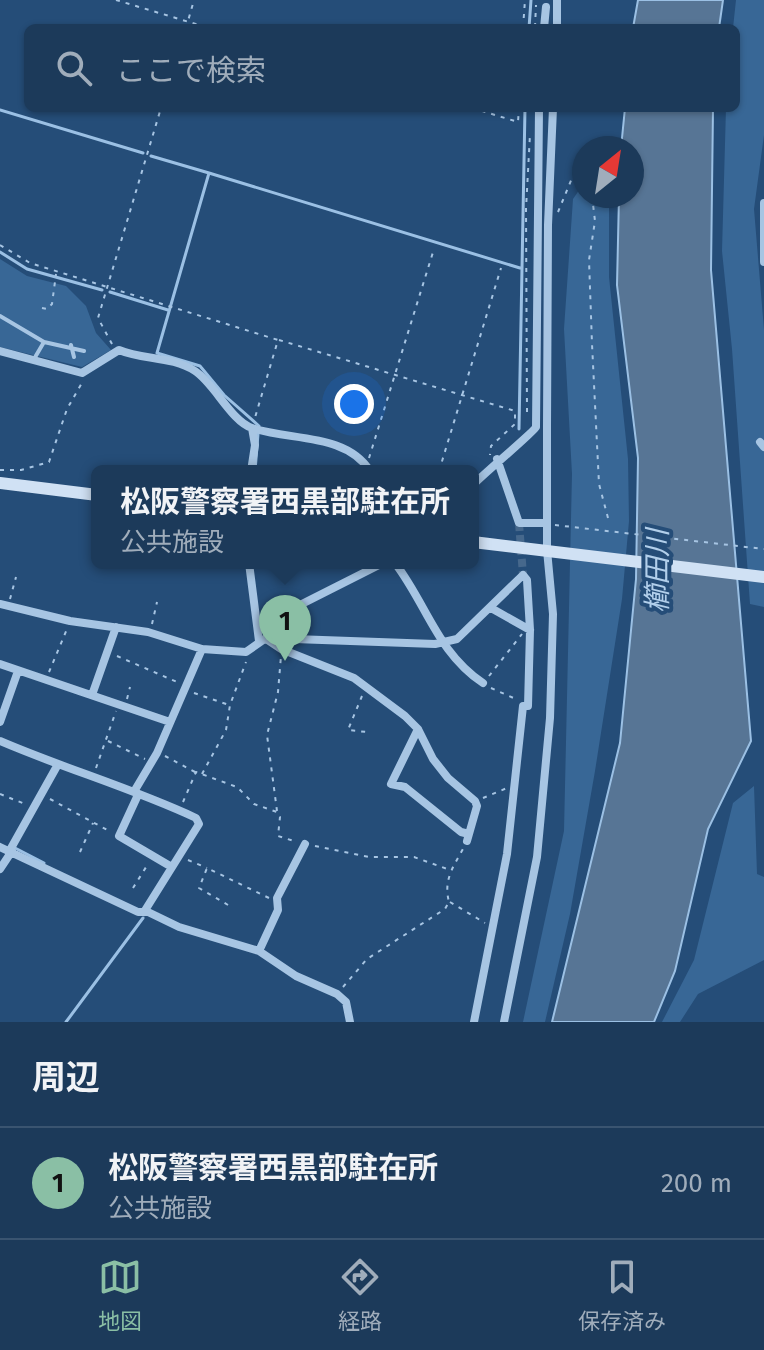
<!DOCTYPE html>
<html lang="ja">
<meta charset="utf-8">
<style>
:root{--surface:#1c3a5a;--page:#294563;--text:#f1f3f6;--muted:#a0adbb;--line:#3a5470;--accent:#8abfa5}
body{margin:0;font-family:"Fira Sans","Noto Sans JP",sans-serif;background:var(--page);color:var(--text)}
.compass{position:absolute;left:572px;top:136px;width:72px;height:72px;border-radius:50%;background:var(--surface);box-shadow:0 2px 6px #0004;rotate:30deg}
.you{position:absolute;left:354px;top:404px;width:28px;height:28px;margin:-20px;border:6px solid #fff;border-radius:50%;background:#1a73e8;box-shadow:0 0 0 12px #1a73e833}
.badge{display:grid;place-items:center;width:52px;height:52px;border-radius:50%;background:var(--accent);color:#111;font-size:26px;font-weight:700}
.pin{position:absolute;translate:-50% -66px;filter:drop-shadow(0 2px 4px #0008)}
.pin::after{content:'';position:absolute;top:42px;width:28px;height:24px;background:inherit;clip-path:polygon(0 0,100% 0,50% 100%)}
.popup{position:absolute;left:91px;top:465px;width:388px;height:104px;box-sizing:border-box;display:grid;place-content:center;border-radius:12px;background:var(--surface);filter:drop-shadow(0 2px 6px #0005);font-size:26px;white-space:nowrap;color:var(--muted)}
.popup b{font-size:30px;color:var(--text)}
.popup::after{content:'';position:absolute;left:50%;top:100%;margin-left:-16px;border:16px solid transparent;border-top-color:var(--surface)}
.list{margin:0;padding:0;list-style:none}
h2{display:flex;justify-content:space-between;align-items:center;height:104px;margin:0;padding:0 32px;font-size:34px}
h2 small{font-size:26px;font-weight:400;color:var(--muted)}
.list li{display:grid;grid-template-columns:52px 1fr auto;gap:24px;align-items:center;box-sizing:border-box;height:112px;padding:0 32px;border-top:2px solid var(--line)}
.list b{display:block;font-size:30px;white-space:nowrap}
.list p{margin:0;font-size:26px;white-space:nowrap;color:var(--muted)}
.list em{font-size:26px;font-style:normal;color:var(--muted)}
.icon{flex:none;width:44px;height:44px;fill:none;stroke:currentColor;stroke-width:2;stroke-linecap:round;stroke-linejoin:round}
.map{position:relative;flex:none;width:764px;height:1022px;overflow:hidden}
.search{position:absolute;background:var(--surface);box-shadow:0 2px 6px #0004;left:24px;right:24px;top:24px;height:88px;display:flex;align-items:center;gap:20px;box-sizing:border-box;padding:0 28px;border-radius:12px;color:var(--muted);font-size:30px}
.sheet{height:216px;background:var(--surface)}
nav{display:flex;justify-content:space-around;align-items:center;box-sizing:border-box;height:112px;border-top:2px solid var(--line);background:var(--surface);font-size:22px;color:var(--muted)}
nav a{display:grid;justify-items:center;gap:4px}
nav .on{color:var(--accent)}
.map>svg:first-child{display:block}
.green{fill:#386796}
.water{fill:#577595;stroke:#9bc0e4;stroke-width:2}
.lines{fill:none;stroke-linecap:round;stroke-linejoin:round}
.stream{stroke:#9bc0e4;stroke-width:3}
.minor-tunnel{stroke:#46688c;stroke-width:8;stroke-dasharray:8 4;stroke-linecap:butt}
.path{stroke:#a7c5e3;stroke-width:2;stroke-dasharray:4 6;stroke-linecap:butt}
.service{stroke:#a7c5e3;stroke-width:4}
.minor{stroke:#a7c5e3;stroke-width:8}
.secondary{stroke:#d0e1f4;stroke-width:12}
.labels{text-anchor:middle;stroke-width:8;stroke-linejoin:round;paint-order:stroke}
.water-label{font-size:28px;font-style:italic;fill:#b2cfeb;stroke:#254d78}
</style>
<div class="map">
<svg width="764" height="1022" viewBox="0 0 764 1022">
<rect width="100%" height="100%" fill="#254d78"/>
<path class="green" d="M 736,0 L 764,0 L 764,135 L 754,209 L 764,330 L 764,607 L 750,604 L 732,349 L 722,251 L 726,108 L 736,108 L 736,28 L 733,28 Z
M 584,183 L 584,196 L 609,196 L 609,277 L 628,459 L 629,521 L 622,599 L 595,771 L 570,914 L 545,1022 L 523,1022 L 564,831 L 572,474 L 564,329 L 573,199 Z
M 0,259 L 27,276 L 66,286 L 86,306 L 96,333 L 111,350 L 82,367 L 0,347 Z
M 754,786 L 757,874 L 764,877 L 764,960 L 698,994 L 680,1022 L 662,1022 L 694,960 L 733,803 Z"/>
<path class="water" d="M 638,0 L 723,0 L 719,28 L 633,28 Z
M 625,108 L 713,108 L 711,270 L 751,741 L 708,829 L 675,971 L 654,1022 L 552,1022 L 620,743 L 636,579 L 638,458 L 617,285 L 619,196 L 632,196 L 632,148 L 621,148 Z"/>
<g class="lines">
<path class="stream" d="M 529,28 L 531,0
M 0,110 L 143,153
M 151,156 L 209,173
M 0,252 L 27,269 L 102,290
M 110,292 L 168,310
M 259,426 L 224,395 L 200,366 L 157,353 L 209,173 L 520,268
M 519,429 L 525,108
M 255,471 L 258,434
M 15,848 L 44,863
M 66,1022 L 143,918"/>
<path class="minor-tunnel" d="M 519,523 L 523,575"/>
<path class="path" d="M 116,0 L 209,28
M 535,27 L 536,5
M 186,28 L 194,0
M 523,28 L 525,0
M 472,108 L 518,122 L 519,108
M 592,196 L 595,221 L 589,260 L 592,344 L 599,484 L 608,518
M 558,212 L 572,178 L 579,179 L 584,185
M 0,245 L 30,263 L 278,340 L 254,421
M 42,308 L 47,309 L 52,304 L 56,274
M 279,340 L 515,411 L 515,424 L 491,446 L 490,455
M 112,344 L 98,318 L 161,108
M 527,412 L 526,209 L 530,134
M 369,458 L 434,249
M 0,470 L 21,470 L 49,462 L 67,409 L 83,381
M 439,471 L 501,268
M 555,525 L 764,549
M 10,599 L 16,577
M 152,624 L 157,602
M 117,656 L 177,682
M 49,672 L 67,629
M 489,676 L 522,634
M 491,688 L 518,700
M 194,693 L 229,705
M 362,696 L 348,730 L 367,732
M 127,699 L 130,687
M 108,741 L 145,759
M 165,756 L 195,772
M 96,768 L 116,711
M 202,774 L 226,730 L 230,705 L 246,662
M 0,794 L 25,804
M 483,798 L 507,788
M 50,799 L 111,832
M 183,802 L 196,772 L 237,787 L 254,804 L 277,812 L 280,817 L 278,836 L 297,842
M 277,811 L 267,735 L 278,692 L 281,656
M 315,846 L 369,857 L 414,857 L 450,870
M 80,852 L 93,823
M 188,860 L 207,868
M 133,888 L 148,864
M 450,902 L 485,923
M 228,905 L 199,888 L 207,868 L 269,898
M 343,987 L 367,959 L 445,909 L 449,902 C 443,879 454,866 464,847"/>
<path class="service" d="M 0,316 L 44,342 L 34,359
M 44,342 L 84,351
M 71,345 L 74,357"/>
<path class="minor" d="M 544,28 L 546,7
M 557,28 L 557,0
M 764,203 L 764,262
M 0,351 L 82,373 L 119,350 C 143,360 172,356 195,371 C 214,383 231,421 252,428 C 291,441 346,433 370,471
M 760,442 L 764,447
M 497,459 L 519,523 L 547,523
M 251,471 L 255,445 L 252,428
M 473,485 C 483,474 534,432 536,427 L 539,108
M 249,563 L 259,641
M 395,563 C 427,605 437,652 483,683
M 0,604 L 70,621 L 148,632 L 202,649 L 246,652 L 266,638 L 435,644 L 457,639 L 523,575 L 527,580 L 530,630 L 528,706 L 523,706 L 507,854 L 474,1022
M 491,608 L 530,630
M 266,638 L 286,612 L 383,563
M 266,639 L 281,649 L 354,678 L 405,716 L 418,729 L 433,759 L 448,778 L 475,801 L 477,806 L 467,841
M 0,664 L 170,722
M 92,695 L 116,627
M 0,722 L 18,671
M 418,729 L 391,784 L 405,787 L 461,832 L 469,834
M 0,741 C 65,769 132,788 196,818 L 199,824 L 144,912
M 0,847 L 138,912 L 148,912 L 179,927 L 259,951 L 296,976 L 337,994 L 346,1002 L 350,1022
M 10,850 L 57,766
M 170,866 L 119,836 L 137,797 L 135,790 L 157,753 L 202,649
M 0,869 L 12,851
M 259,951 L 278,910 L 277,898 L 305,844
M 504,1022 L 537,857 L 550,718 L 553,614 L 547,550 L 547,426 L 548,225 L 553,108"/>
<path class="secondary" d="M 0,483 L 97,495
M 473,542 L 764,577"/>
</g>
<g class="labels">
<g class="water-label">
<text transform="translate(657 571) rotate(-90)" y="10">櫛田川</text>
</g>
</g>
</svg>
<svg class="compass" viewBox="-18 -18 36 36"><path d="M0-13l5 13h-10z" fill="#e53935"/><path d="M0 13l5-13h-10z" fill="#a0adbb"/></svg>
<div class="you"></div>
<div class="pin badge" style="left:285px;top:661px">1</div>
<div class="popup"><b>松阪警察署西黒部駐在所</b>公共施設</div>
<div class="search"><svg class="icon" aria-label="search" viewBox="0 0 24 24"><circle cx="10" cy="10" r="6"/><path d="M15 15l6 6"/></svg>ここで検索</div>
</div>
<section class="sheet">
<h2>周辺<small></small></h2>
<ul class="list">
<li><span class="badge">1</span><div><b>松阪警察署西黒部駐在所</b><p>公共施設</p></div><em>200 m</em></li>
</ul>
</section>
<nav>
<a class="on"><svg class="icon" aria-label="map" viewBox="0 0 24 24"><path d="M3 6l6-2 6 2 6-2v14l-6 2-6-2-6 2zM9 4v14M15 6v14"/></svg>地図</a>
<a><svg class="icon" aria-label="directions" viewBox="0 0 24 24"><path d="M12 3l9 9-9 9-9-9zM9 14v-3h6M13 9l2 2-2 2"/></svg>経路</a>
<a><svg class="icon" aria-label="saved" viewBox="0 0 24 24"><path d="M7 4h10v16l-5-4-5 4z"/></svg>保存済み</a>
</nav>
